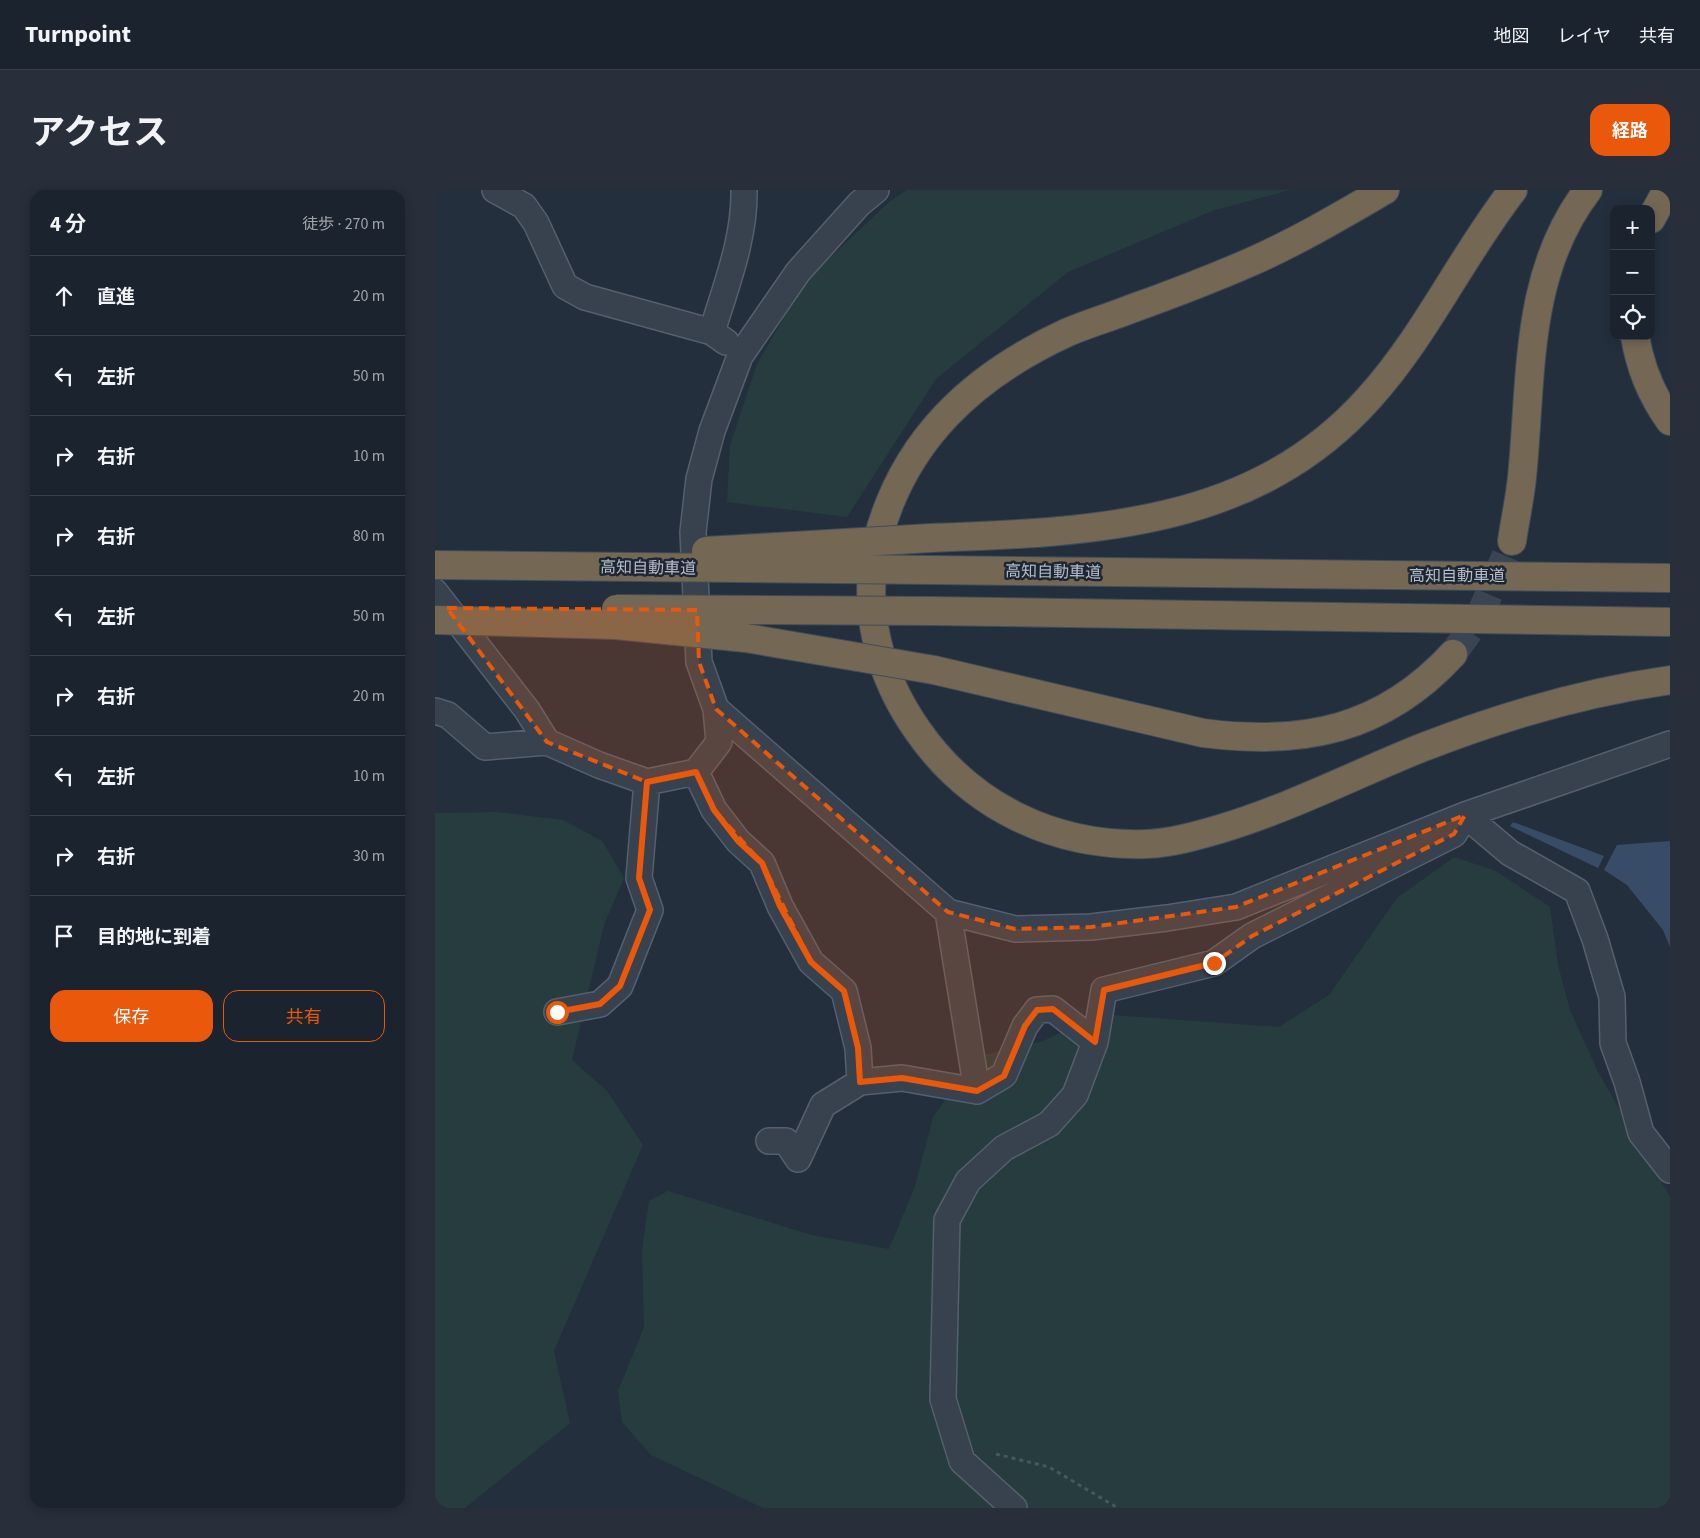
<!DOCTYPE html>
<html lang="ja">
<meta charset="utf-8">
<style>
:root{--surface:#1b232e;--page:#282f3a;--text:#f1f3f6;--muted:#a0a4aa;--line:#39404a;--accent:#ea580c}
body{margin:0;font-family:"Source Sans 3","Noto Sans JP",sans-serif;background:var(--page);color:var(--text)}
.controls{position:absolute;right:15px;top:15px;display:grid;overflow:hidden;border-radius:10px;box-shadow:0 2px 12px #0003}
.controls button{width:45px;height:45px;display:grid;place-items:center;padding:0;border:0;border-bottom:1px solid var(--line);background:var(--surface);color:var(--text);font:25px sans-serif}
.stop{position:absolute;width:15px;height:15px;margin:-11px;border:4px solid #ea580c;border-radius:50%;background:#fff}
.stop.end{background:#ea580c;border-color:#fff;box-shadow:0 1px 5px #0008}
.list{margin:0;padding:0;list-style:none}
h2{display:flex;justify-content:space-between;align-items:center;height:65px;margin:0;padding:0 20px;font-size:21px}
h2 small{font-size:16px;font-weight:400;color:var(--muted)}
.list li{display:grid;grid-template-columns:32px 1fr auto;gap:15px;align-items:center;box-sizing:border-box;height:80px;padding:0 20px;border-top:1px solid var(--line)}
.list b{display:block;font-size:19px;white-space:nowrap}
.list em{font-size:16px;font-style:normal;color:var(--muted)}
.actions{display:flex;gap:10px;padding:15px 20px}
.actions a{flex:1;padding:11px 0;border:1px solid var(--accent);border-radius:15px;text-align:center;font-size:18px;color:var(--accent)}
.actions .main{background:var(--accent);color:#fff}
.icon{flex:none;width:28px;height:28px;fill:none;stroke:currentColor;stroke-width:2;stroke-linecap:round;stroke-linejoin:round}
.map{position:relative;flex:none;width:1235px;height:1318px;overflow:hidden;border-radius:15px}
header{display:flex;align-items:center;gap:30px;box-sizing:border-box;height:70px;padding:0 25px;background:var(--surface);border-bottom:1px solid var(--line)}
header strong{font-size:24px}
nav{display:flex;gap:28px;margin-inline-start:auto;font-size:18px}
.intro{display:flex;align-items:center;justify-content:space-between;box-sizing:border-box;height:120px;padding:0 30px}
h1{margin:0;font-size:35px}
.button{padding:12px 22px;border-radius:15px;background:var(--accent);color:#fff;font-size:18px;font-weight:700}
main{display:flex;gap:30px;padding:0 30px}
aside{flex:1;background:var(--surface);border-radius:15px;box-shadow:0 2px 12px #0003}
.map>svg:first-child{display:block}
.green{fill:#263c3f}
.water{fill:#394c67}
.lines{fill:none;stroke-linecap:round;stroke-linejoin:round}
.motorway-tunnel{stroke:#3a4453;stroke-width:28;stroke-dasharray:28 14;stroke-linecap:butt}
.minor-casing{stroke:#565f6c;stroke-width:28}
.motorway-casing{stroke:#434c59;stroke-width:30}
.path{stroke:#44595c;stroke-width:3;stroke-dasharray:4 4;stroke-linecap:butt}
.minor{stroke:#38414e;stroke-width:25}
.motorway{stroke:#746855;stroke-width:28}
.motorway-bridge-casing{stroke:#434c59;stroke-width:30;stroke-linecap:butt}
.motorway-bridge{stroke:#746855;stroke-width:28}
.route{stroke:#ea580c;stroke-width:6}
.marked{fill:#e8590c;fill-opacity:0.2;stroke:#e8590c;stroke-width:4;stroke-dasharray:10 6;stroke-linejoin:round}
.labels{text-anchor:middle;stroke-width:5;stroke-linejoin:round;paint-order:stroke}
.street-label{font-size:16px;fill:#b4bcc9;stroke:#1d2633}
</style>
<header>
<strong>Turnpoint</strong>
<nav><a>地図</a><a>レイヤ</a><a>共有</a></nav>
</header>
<div class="intro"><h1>アクセス</h1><a class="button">経路</a></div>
<main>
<aside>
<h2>4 分<small>徒歩 · 270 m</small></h2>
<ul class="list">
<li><svg class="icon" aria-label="ahead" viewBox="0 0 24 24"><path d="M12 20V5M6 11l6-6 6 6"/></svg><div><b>直進</b></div><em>20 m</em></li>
<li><svg class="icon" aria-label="left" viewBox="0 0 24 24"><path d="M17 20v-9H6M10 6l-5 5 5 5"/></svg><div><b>左折</b></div><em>50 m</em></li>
<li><svg class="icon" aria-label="right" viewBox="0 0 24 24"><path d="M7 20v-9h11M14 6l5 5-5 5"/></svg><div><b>右折</b></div><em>10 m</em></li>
<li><svg class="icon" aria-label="right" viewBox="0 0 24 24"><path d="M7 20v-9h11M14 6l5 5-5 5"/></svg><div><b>右折</b></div><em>80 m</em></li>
<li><svg class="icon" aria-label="left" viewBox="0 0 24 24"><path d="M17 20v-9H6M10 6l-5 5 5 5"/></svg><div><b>左折</b></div><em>50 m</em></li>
<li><svg class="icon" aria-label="right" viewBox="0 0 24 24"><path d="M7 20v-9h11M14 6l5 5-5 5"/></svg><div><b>右折</b></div><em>20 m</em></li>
<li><svg class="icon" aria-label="left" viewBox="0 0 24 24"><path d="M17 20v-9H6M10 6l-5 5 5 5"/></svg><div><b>左折</b></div><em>10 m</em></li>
<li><svg class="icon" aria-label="right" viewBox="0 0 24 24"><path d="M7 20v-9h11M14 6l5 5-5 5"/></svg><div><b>右折</b></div><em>30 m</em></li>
<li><svg class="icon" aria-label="arrive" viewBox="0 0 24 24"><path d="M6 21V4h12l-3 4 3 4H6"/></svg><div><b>目的地に到着</b></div></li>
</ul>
<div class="actions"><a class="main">保存</a><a>共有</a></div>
</aside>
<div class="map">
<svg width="1235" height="1318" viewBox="0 0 1235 1318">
<rect width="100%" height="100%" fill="#242f3e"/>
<path class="green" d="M 472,0 L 855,0 L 777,21 L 633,82 L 501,189 L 412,327 L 292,312 L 295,255 L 322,174 L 369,92 L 454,12 Z
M 63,622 L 128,630 L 167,651 L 189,688 L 169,735 L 137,870 L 172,901 L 208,955 L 119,1161 L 135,1233 L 30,1318 L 0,1318 L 0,623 Z
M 1019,667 L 1061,681 L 1115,717 L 1123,775 L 1135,820 L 1163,882 L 1235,1007 L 1235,1318 L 328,1318 L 216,1265 L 187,1232 L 183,1201 L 209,1137 L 207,1060 L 214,1011 L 233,1001 L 377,1045 L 454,1059 L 480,996 L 498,927 L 541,867 L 608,851 L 663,824 L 844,837 L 894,805 L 962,708 Z"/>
<path class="water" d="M 1078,632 L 1169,666 L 1163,678 L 1075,636 Z
M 1235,651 L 1235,757 L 1228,740 L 1192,695 L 1169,680 L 1182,655 Z"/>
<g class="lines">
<path class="motorway-tunnel" d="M 1018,464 L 1044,427 L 1077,351"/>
<defs>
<path id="minor" d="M 60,0 L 89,16 L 101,33 L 130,96 L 150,107 L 277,142
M 291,152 L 277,142 C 291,95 310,49 309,0
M 0,402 L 92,520 L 112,552 L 164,575 L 212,592 L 261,582 L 284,552 L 281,519 L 264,472 L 258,342 L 264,289 L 277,241 L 305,166 L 363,82 L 424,14 L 441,0
M 281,519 L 513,722 L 580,739 L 656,737 L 732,728 L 801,717 L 1030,625 L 1235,554
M 0,521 L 13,525 L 50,557 L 112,552
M 261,582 L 279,620 L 303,651 L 327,673 L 345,716 L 376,772 L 409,801 L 423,858 L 425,892
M 513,722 L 542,901 L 569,885 L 590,836 L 602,820 L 618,819 L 660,852 L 640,905 L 614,934 L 569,958 L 533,991 L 512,1030 L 508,1209 L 527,1271 L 579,1318
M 122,822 L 165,814 L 185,796 L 215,720 L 204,688 L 212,592
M 660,852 L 669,800 L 779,773 L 817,746 L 1019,644 L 1030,625 L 1075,663 L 1142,701 L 1160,749 L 1177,807 L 1178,853 L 1192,892 L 1206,943 L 1235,980
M 334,951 L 351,951 L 363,969 L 388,915 L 425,892 L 467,888 L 542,901"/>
<path id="motorway" d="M 950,0 C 907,25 863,51 818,71 C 777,89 735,105 693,120 C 673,128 651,134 631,143 C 538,186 468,250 442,352 C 426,418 444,486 483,541 C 536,617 620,657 712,654 C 736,653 761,646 785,639 C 855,618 919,585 986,558 C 1065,527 1150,502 1235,490
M 1216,29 L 1232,0
M 1200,146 C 1205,177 1217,206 1235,231
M 496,348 C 657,342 819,337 934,208 C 991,145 1026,67 1078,0
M 1077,351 C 1080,330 1085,308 1087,287 C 1097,188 1089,83 1153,0
M 497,380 L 1235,388
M 497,421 L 1235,432
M 499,480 L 768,543 C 868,556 948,540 1018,464"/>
</defs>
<use href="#minor" class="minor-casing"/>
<use href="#motorway" class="motorway-casing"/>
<path class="path" d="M 561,1264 L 614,1277 L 683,1318"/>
<use href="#minor" class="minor"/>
<use href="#motorway" class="motorway"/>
<defs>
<path id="motorway-bridge" d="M 271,361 L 496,348
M 0,375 L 497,380
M 181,419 L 497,421
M 0,430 L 181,435 L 311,448 L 499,480"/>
</defs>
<use href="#motorway-bridge" class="motorway-bridge-casing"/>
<use href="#motorway-bridge" class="motorway-bridge"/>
</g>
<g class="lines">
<path class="route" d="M 122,822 L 165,814 L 185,796 L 215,720 L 204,688 L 212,592 L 261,582 L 279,620 L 303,651 L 327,673 L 345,716 L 376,772 L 409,801 L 423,858 L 425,892 L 467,888 L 542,901 L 569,886 L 590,836 L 602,820 L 618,819 L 660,852 L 669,800 L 779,773"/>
</g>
<path class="marked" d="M 12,418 L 262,420 L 264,472 L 281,519 L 513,722 L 580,739 L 656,737 L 801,717 L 1030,625 L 1019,644 L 817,746 L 779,773 L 669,800 L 660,852 L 618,819 L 602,820 L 590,836 L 569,885 L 542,901 L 467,888 L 425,892 L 423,858 L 409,801 L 376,772 L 327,673 L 279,620 L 261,582 L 212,592 L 112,552 Z"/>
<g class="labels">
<g class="street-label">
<text transform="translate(213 377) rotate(1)" y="6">高知自動車道</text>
<text transform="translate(618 381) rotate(1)" y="6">高知自動車道</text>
<text x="1022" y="391">高知自動車道</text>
</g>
</g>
</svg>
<div class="controls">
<button>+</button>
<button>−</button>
<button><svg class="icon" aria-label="locate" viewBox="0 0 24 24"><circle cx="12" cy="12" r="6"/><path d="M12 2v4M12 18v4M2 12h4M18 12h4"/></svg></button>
</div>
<div class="stop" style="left:122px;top:822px"></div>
<div class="stop end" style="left:779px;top:773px"></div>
</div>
</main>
